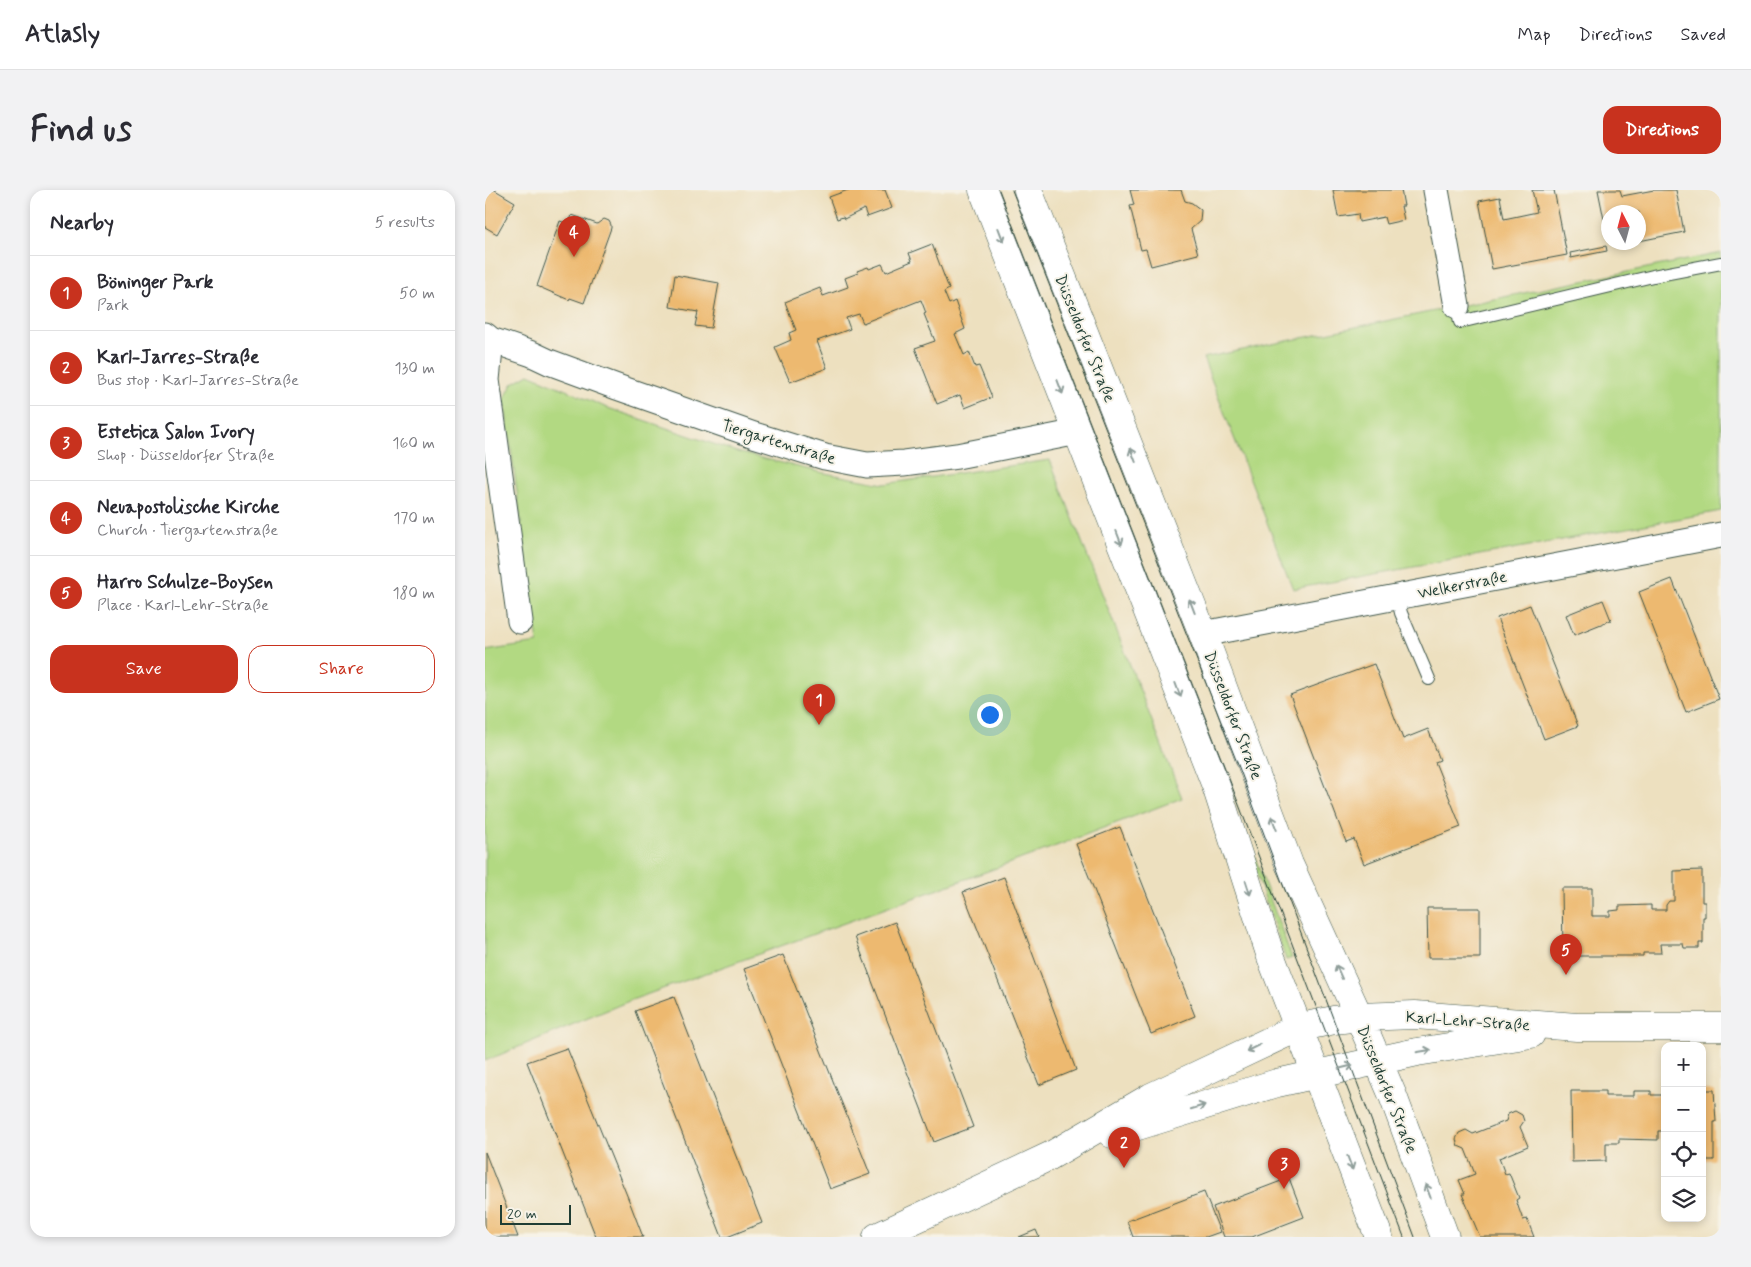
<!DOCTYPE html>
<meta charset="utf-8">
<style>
:root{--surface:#fff;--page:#f2f2f3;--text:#2b2b33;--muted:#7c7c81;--line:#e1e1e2;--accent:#c8321e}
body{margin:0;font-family:Mynerve,sans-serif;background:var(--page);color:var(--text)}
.controls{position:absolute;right:15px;bottom:15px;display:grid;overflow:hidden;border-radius:10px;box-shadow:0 2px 8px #0003}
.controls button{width:45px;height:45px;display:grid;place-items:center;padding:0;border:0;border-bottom:1px solid var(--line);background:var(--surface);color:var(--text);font:25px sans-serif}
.compass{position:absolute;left:1116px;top:15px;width:45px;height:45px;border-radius:50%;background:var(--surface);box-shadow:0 2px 8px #0003;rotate:354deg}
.scale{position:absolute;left:15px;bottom:12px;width:71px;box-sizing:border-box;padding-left:5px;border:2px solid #1f3d34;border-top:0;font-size:14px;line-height:18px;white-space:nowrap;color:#1f3d34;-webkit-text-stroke:4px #f7f3e8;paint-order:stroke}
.you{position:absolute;left:504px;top:524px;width:18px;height:18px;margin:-12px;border:4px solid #fff;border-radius:50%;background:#1a73e8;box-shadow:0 0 0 8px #1a73e833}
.badge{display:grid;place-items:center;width:32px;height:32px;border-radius:50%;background:var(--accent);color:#fff;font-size:16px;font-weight:700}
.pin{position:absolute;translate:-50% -41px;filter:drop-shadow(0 1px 2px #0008)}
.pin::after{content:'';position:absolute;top:26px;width:18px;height:15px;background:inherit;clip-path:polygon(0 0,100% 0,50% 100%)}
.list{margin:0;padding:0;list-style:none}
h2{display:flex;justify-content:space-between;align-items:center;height:65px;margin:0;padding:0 20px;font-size:21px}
h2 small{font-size:16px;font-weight:400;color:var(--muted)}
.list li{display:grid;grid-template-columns:32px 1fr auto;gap:15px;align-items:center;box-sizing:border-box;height:75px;padding:0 20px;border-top:1px solid var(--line)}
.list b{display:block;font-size:19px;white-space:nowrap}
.list p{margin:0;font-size:16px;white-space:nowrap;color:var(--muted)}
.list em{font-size:16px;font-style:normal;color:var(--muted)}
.actions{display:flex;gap:10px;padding:15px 20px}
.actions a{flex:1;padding:11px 0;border:1px solid var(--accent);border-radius:15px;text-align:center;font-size:18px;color:var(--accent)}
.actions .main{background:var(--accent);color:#fff}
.icon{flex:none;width:28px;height:28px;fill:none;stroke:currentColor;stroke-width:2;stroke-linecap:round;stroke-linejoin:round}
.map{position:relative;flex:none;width:1236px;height:1047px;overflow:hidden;border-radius:15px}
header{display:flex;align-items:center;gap:30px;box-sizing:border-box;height:70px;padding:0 25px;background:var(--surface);border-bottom:1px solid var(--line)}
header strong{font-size:24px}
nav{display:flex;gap:28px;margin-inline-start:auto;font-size:18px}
.intro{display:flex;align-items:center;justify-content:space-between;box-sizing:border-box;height:120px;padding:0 30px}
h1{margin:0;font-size:35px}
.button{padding:12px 22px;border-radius:15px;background:var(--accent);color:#fff;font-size:18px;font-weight:700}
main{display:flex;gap:30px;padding:0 30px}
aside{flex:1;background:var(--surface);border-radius:15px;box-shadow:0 2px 8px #0003}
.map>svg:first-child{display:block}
.green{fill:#b2d982;stroke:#688b5b}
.building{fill:#edb970}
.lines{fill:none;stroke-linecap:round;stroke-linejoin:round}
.service-casing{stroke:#3e5549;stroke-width:14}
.minor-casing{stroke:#3e5549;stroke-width:27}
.secondary-casing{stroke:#3e5549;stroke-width:29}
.service{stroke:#fff;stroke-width:12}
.minor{stroke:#fff;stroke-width:25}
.secondary{stroke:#fff;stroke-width:28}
.tram{stroke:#1f3d34;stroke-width:1}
.oneway{stroke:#8f9e9a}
.labels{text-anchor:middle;stroke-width:4;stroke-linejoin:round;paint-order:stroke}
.street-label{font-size:16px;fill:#1f3d34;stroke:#f7f3e8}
</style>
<header>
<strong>Atlasly</strong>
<nav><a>Map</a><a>Directions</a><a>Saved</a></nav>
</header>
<div class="intro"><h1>Find us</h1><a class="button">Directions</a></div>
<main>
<aside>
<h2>Nearby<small>5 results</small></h2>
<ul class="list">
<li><span class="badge">1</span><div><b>Böninger Park</b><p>Park</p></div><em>50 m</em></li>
<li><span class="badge">2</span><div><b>Karl-Jarres-Straße</b><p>Bus stop · Karl-Jarres-Straße</p></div><em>130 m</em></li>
<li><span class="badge">3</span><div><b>Estetica Salon Ivory</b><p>Shop · Düsseldorfer Straße</p></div><em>160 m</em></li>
<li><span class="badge">4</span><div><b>Neuapostolische Kirche</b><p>Church · Tiergartenstraße</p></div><em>170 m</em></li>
<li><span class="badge">5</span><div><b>Harro Schulze-Boysen</b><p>Place · Karl-Lehr-Straße</p></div><em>180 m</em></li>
</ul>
<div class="actions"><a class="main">Save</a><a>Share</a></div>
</aside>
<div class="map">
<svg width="1236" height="1047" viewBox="0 0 1236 1047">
<rect width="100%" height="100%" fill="#f7f3e8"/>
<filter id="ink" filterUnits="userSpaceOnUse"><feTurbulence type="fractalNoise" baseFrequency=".02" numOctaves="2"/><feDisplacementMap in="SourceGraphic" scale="10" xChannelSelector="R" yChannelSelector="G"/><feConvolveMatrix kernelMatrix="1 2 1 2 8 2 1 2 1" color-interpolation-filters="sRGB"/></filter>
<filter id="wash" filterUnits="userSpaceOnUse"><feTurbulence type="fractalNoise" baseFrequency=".0096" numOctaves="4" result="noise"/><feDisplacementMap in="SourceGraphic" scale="20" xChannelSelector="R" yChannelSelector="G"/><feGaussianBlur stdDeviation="1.12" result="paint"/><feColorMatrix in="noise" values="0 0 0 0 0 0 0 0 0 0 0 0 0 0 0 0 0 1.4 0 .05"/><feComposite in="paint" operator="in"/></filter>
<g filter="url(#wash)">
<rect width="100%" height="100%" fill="#ede0bf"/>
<path class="green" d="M 1236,63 L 1236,321 L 808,399 L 718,168 Z
M 44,184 L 120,217 L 252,262 L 334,282 L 399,294 L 565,270 L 697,608 L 550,664 L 144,811 L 0,871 L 0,461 L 53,453 L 19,209 L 28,193 Z
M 761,643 L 807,768 L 801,770 L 758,644 Z"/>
<g id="blocks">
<path class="building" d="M 0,0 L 10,0 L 30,12 L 12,44 L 0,37 Z
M 363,0 L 400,0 L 407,18 L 382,27 L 379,19 L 359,29 L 358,27 L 352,29 L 344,7 Z
M 645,0 L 696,0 L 700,11 L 707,13 L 716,20 L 715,31 L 706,39 L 713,64 L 666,76 L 661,59 L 656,60 L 645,16 L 649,15 Z
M 848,0 L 916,0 L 919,16 L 916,16 L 919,30 L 901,34 L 899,27 L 874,32 L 873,24 L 853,27 Z
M 1047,0 L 1069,0 L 1082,65 L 1007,79 L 994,11 L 1015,7 L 1019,29 L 1052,22 Z
M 1113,0 L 1135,0 L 1137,6 L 1169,0 L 1191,0 L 1199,42 L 1154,51 L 1154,22 L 1124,22 L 1123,49 Z
M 87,25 L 112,34 L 119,29 L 124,31 L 126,35 L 126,38 L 99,113 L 85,108 L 84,110 L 52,96 L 75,31 L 84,34 Z
M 447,54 L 464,99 L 459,102 L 464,114 L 470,111 L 480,139 L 470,144 L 479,165 L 484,162 L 490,177 L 494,176 L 507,207 L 480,218 L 475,205 L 452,214 L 430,158 L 450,151 L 439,124 L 441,123 L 436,110 L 378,133 L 374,124 L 361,128 L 365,139 L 332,151 L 342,178 L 305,192 L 290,157 L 306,150 L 304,143 L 311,140 L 300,112 L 335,98 L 338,106 L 363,97 L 360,88 L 373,83 L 372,81 L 383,77 L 384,79 L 397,74 L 401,82 L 427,71 L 424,63 Z
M 1121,56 L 1122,61 L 1086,68 L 1085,63 Z
M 190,85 L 234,93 L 226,138 L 210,136 L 213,122 L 185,117 Z
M 1187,389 L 1234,509 L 1201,522 L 1154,402 Z
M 1118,410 L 1126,430 L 1089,445 L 1081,425 Z
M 1045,415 L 1093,536 L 1059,549 L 1012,428 Z
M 889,474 L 918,549 L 943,539 L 955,570 L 950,572 L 976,637 L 879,674 L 869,649 L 861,652 L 805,505 Z
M 635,637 L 710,826 L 666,844 L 591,654 Z
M 1217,680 L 1217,712 L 1220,712 L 1220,727 L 1218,727 L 1218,753 L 1214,753 L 1214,758 L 1199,758 L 1198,754 L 1175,754 L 1176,763 L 1158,763 L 1158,766 L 1093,766 L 1093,764 L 1078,764 L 1077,698 L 1107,698 L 1107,726 L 1125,726 L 1125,721 L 1134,720 L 1134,716 L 1166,715 L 1166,720 L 1181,720 L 1181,715 L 1184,711 L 1189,711 L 1189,681 Z
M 519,687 L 591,880 L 554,895 L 478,702 Z
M 942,718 L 995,718 L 995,768 L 943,768 Z
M 410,732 L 488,937 L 449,952 L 370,747 Z
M 298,765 L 385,984 L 345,999 L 259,779 Z
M 189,807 L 277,1033 L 242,1047 L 237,1047 L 150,821 Z
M 82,858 L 143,1008 L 158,1047 L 111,1047 L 42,872 Z
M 1217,900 L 1229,900 L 1231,932 L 1229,932 L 1229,970 L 1217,970 Z
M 1086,901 L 1120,901 L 1120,906 L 1149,906 L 1149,901 L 1166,901 L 1166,905 L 1180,905 L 1180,941 L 1173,941 L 1173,950 L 1134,949 L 1134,953 L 1121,953 L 1121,971 L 1087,972 Z
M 1030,921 L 1037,925 L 1039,931 L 1035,937 L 1043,956 L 1014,968 L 1020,984 L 1024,983 L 1034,1008 L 1031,1010 L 1034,1019 L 1038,1030 L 1042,1029 L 1049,1047 L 995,1047 L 977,1004 L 980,1004 L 974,990 L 990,984 L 980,959 L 973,956 L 971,949 L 974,943 L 981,940 L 988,944 L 1021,931 L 1023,924 Z
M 0,962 L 33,1047 L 0,1047 Z
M 804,988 L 819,1027 L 767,1047 L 739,1047 L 728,1017 Z
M 719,1002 L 735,1042 L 721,1047 L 648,1047 L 642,1031 Z
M 551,1040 L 554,1047 L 534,1047 Z"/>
</g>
</g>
<g filter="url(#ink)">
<use href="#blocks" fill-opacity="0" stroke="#3e5549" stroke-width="1"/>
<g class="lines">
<defs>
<path id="service" d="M 972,116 L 975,132 L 1168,86 L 1236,73
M 912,406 L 916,423 L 944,489"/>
<path id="minor" d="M 951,0 L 972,116
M 0,145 L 6,150 L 47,164 L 64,172 L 132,197 L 269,245 L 340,267 L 382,275 L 419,273 L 472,266 L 593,242
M 6,150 L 2,190 L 35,431
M 718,444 L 1236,345"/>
<path id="secondary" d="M 498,0 L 731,596 L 786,767 L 894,1047
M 543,0 L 718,444 L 804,674 L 874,827 L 908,906 L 960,1047
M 627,944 L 792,893 L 932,862 L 1046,844
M 392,1047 L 565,966 L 666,907 L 812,838 L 849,830 L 874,827 L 930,825 L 1092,837 L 1236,837"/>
</defs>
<use href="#service" class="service-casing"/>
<use href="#minor" class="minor-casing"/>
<use href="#secondary" class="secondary-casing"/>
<use href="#service" class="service"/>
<use href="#minor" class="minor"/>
<use href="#secondary" class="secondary"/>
<path class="tram" d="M 514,0 L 743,586 L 919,1047
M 527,0 L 755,580 L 930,1047"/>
</g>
<defs><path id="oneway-shaft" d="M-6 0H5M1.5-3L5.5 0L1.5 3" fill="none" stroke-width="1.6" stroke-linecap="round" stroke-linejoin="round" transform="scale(1.25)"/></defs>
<g class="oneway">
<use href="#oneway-shaft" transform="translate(516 45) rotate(69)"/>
<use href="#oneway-shaft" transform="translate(575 197) rotate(69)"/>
<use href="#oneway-shaft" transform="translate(648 265) rotate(-111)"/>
<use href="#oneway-shaft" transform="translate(634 348) rotate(69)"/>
<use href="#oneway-shaft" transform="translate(707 416) rotate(-111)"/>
<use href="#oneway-shaft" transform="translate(693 500) rotate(69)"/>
<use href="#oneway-shaft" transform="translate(789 633) rotate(-111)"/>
<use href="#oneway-shaft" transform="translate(763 698) rotate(72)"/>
<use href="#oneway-shaft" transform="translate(854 782) rotate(-114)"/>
<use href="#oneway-shaft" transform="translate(768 858) rotate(154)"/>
<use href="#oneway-shaft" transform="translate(939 861) rotate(-9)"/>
<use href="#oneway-shaft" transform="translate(861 877) rotate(-14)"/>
<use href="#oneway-shaft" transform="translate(713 917) rotate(-17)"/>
<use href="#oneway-shaft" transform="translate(865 973) rotate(69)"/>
<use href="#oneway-shaft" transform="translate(943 1001) rotate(-111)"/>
</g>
</g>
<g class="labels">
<g class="street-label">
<text transform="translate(601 148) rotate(68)" y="6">Düsseldorfer Straße</text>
<text transform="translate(294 251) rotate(17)" y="6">Tiergartenstraße</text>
<text transform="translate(977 394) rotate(-11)" y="6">Welkerstraße</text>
<text transform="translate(749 525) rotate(69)" y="6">Düsseldorfer Straße</text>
<text transform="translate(983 830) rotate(4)" y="6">Karl-Lehr-Straße</text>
<text transform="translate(903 899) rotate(68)" y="6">Düsseldorfer Straße</text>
</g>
</g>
</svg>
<div class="controls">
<button>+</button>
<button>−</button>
<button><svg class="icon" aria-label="locate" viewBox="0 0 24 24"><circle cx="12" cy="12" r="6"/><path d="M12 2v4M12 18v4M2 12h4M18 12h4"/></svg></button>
<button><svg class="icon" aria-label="layers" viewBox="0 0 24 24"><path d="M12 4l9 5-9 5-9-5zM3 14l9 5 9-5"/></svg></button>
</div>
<svg class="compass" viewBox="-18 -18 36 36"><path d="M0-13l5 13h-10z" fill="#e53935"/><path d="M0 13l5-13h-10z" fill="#7c7c81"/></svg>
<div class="scale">20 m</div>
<div class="you"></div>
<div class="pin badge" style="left:334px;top:535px">1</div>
<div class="pin badge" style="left:639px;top:978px">2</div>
<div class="pin badge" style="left:799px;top:999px">3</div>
<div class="pin badge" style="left:89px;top:67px">4</div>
<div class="pin badge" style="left:1081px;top:785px">5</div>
</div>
</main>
